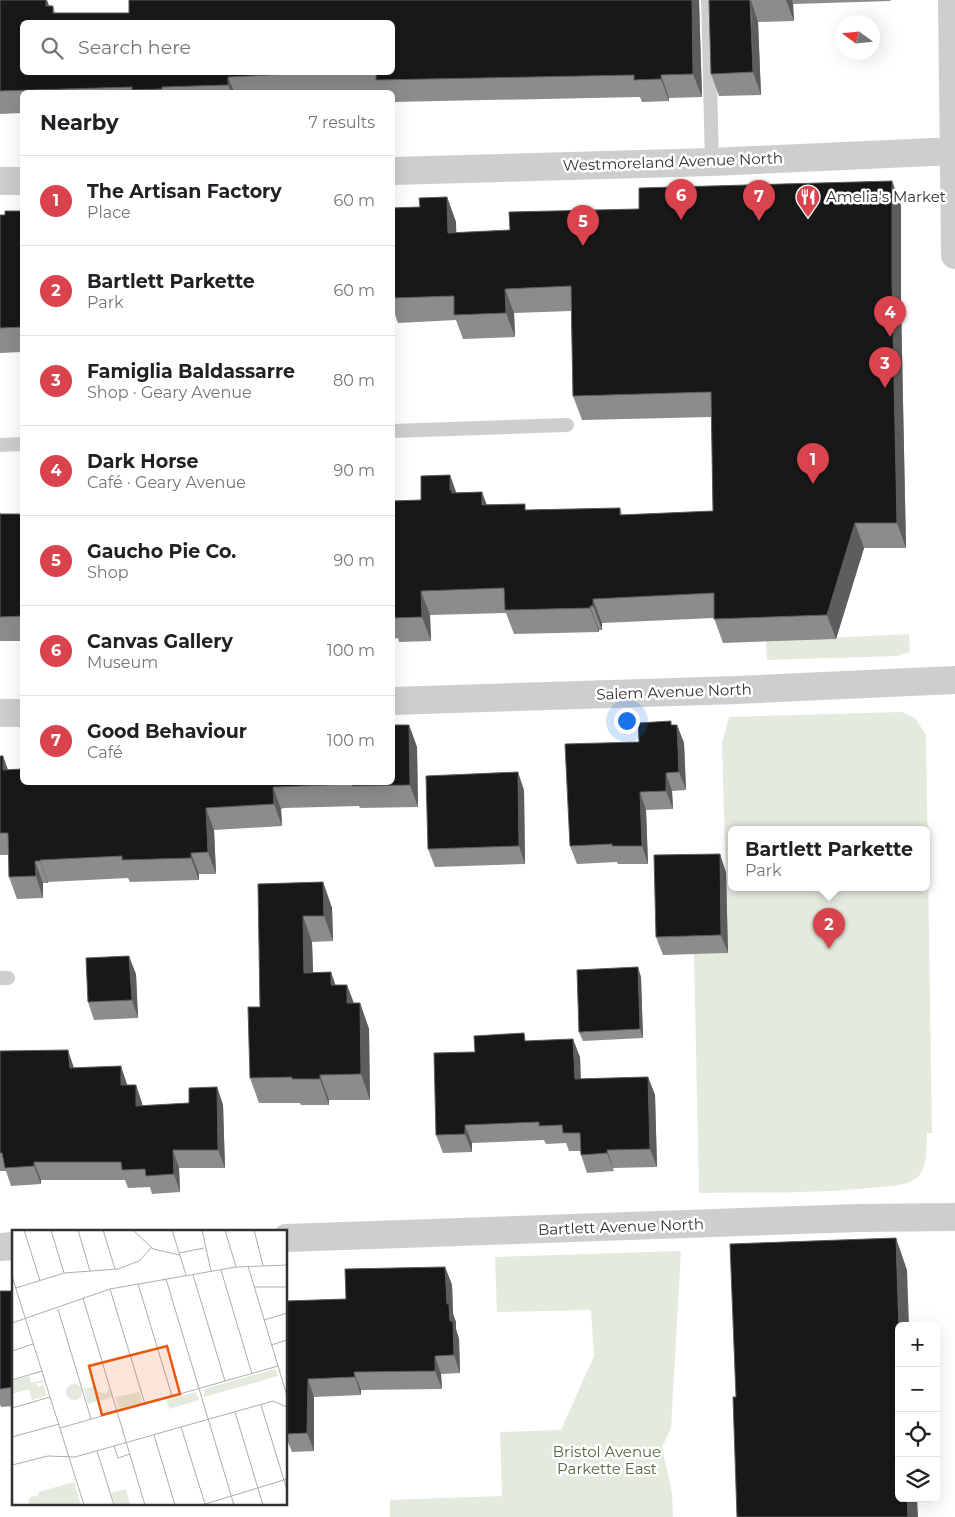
<!DOCTYPE html>
<meta charset="utf-8">
<style>
:root{--surface:#fff;--page:#f6f6f6;--text:#202124;--muted:#757577;--line:#e0e0e0;--accent:#d8434e}
body{margin:0;font-family:Montserrat,sans-serif;background:var(--page);color:var(--text)}
.controls{position:absolute;right:15px;bottom:15px;display:grid;overflow:hidden;border-radius:8px;box-shadow:0 5px 20px #0002}
.controls button{width:45px;height:45px;display:grid;place-items:center;padding:0;border:0;border-bottom:1px solid var(--line);background:var(--surface);color:var(--text);font:25px sans-serif}
.compass{position:absolute;left:835px;top:15px;width:45px;height:45px;border-radius:50%;background:var(--surface);box-shadow:0 5px 20px #0002;rotate:285deg}
.you{position:absolute;left:626px;top:720px;width:18px;height:18px;margin:-12px;border:4px solid #fff;border-radius:50%;background:#1a73e8;box-shadow:0 0 0 8px #1a73e833}
.badge{display:grid;place-items:center;width:32px;height:32px;border-radius:50%;background:var(--accent);color:#fff;font-size:16px;font-weight:700}
.pin{position:absolute;translate:-50% -41px;filter:drop-shadow(0 1px 2px #0008)}
.pin::after{content:'';position:absolute;top:26px;width:18px;height:15px;background:inherit;clip-path:polygon(0 0,100% 0,50% 100%)}
.popup{position:absolute;left:728px;top:826px;width:202px;height:65px;box-sizing:border-box;display:grid;place-content:center;border-radius:8px;background:var(--surface);filter:drop-shadow(0 1px 4px #0005);font-size:16px;white-space:nowrap;color:var(--muted)}
.popup b{font-size:19px;color:var(--text)}
.popup::after{content:'';position:absolute;left:50%;top:100%;margin-left:-10px;border:10px solid transparent;border-top-color:var(--surface)}
.list{margin:0;padding:0;list-style:none}
h2{display:flex;justify-content:space-between;align-items:center;height:65px;margin:0;padding:0 20px;font-size:21px}
h2 small{font-size:16px;font-weight:400;color:var(--muted)}
.list li{display:grid;grid-template-columns:32px 1fr auto;gap:15px;align-items:center;box-sizing:border-box;height:90px;padding:0 20px;border-top:1px solid var(--line)}
.list b{display:block;font-size:19px;white-space:nowrap}
.list p{margin:0;font-size:16px;white-space:nowrap;color:var(--muted)}
.list em{font-size:16px;font-style:normal;color:var(--muted)}
.icon{flex:none;width:28px;height:28px;fill:none;stroke:currentColor;stroke-width:2;stroke-linecap:round;stroke-linejoin:round}
.map{position:relative;flex:none;width:955px;height:1517px;overflow:hidden}
.search{position:absolute;background:var(--surface);box-shadow:0 5px 20px #0002;left:20px;top:20px;width:375px;height:55px;display:flex;align-items:center;gap:12px;box-sizing:border-box;padding:0 18px;border-radius:8px;color:var(--muted);font-size:19px}
.panel{position:absolute;background:var(--surface);box-shadow:0 5px 20px #0002;left:20px;top:90px;width:375px;height:695px;border-radius:8px}
.map>svg:first-child{display:block}
.green{fill:#e4eade;fill-rule:evenodd}
.lines{fill:none;stroke-linecap:round;stroke-linejoin:round}
.lane{stroke:#cecece;stroke-width:14}
.street{stroke:#cecece;stroke-width:28}
.wall{fill:#8c8c8c;fill-rule:evenodd}
.shaded-wall{fill:#5d5d5d}
.building{fill:#181818;stroke:#5d5d5d}
.labels{text-anchor:middle;stroke-width:5;stroke-linejoin:round;paint-order:stroke}
.street-label{font-size:15px;fill:#313131;stroke:#fff}
.poi-label{font-size:15px;fill:#313131;stroke:#fff;text-anchor:start}
.park-label{font-size:15px;fill:#546a41;stroke:#fff}
.inset-road{fill:none;stroke:#adadad;stroke-width:1}
.view{fill:#e8590c;fill-opacity:0.15;stroke:#e8590c;stroke-width:2.5}
.inset-edge{fill:none;stroke:#313131;stroke-width:2.5}
</style>
<div class="map">
<svg width="955" height="1517" viewBox="0 0 955 1517">
<rect width="100%" height="100%" fill="#fff"/>
<path class="green" d="M 909,634 L 910,652 L 897,656 L 767,660 L 766,641 Z
M 902,712 L 915,718 L 926,735 L 932,1133 L 927,1133 C 926,1150 929,1173 912,1181 C 902,1186 888,1186 878,1187 C 821,1194 757,1192 699,1193 L 694,954 L 728,953 L 722,743 L 729,717 ZM 732,830 L 926,830 L 926,888 L 732,888 Z
M 681,1251 L 671,1428 L 662,1447 L 672,1493 L 673,1517 L 390,1517 L 390,1500 L 502,1496 L 500,1432 L 561,1430 L 594,1356 L 591,1310 L 497,1312 L 495,1257 Z"/>
<g class="lines">
<path class="lane" d="M 708,0 L 712,162
M 392,431 L 567,425
M 0,445 L 22,444
M 0,978 L 8,978"/>
<path class="street" d="M 952,0 L 955,255
M 392,171 L 712,162 L 954,151
M 0,181 L 22,181
M 392,701 L 737,690 L 955,680
M 0,713 L 22,713
M 286,1238 L 858,1218 L 955,1217
M 0,1247 L 14,1246"/>
</g>
<path class="wall" d="M 0,0 L 53,6 L 55,13 L 129,13 L 129,0 L 699,0 L 702,97 L 669,98 L 669,101 L 642,102 L 640,97 L 392,102 L 392,92 L 22,92 L 22,113 L 0,114 ZM 392,22 L 392,72 L 22,72 Z
M 709,0 L 890,0 L 891,1 L 793,4 L 794,21 L 758,22 L 761,95 L 719,96 L 711,74 Z
M 892,181 L 901,206 L 901,304 L 906,548 L 864,548 L 836,639 L 723,643 L 714,618 L 602,623 L 602,630 L 599,630 L 599,632 L 514,634 L 506,613 L 430,615 L 431,641 L 399,642 L 398,638 L 392,639 L 392,501 L 421,500 L 456,493 L 482,492 L 486,504 L 528,510 L 620,508 L 622,515 L 713,511 L 712,417 L 582,420 L 573,396 L 571,311 L 514,313 L 515,337 L 463,339 L 456,320 L 398,323 L 393,309 L 392,208 L 420,207 L 447,197 L 456,222 L 456,233 L 510,230 L 639,209 Z
M 22,211 L 22,352 L 0,353 L 0,215 L 5,215 Z
M 0,512 L 1,514 L 20,514 L 21,516 L 22,516 L 22,641 L 0,641 Z
M 409,725 L 417,747 L 418,807 L 360,808 L 359,806 L 284,808 L 281,809 L 282,826 L 214,830 L 216,874 L 199,874 L 199,880 L 130,882 L 128,878 L 48,882 L 48,883 L 43,883 L 43,898 L 17,899 L 9,877 L 9,855 L 0,855 L 0,756 L 3,756 L 7,769 L 22,782 L 392,782 Z
M 673,725 L 677,725 L 684,743 L 686,790 L 672,791 L 673,809 L 646,810 L 648,864 L 618,864 L 617,862 L 577,864 L 570,846 L 639,742 Z
M 524,790 L 525,864 L 435,867 L 428,849 Z
M 726,872 L 728,953 L 663,955 L 656,937 Z
M 323,882 L 332,908 L 333,941 L 312,942 L 313,973 L 335,985 L 347,985 L 354,1003 L 360,1003 L 369,1029 L 370,1100 L 329,1100 L 329,1105 L 301,1105 L 300,1103 L 259,1103 L 250,1078 L 260,1007 L 258,884 Z
M 136,974 L 138,1018 L 94,1020 L 88,1002 Z
M 641,977 L 643,1038 L 583,1041 L 579,1032 Z
M 527,1041 L 580,1057 L 581,1079 L 648,1077 L 655,1095 L 657,1167 L 613,1168 L 614,1171 L 587,1173 L 581,1155 L 581,1151 L 569,1151 L 566,1143 L 546,1144 L 544,1140 L 472,1143 L 472,1152 L 443,1153 L 436,1135 L 475,1052 Z
M 0,1051 L 74,1068 L 127,1084 L 127,1085 L 136,1085 L 143,1106 L 189,1103 L 217,1087 L 223,1105 L 225,1168 L 179,1168 L 180,1192 L 152,1194 L 150,1187 L 128,1188 L 125,1180 L 41,1180 L 41,1184 L 11,1186 L 6,1171 L 0,1171 Z
M 445,1267 L 452,1285 L 453,1314 L 456,1322 L 456,1329 L 459,1339 L 460,1373 L 441,1374 L 442,1389 L 361,1390 L 361,1395 L 314,1397 L 314,1451 L 292,1452 L 286,1437 L 286,1301 L 346,1299 Z
M 0,1291 L 14,1291 L 14,1406 L 1,1407 L 0,1404 Z"/>
<path class="shaded-wall" d="M 46,0 L 47,0 L 54,19 L 46,6 Z
M 692,0 L 699,0 L 702,97 L 693,74 Z
M 751,0 L 758,22 L 761,95 L 753,72 Z
M 786,0 L 792,0 L 793,4 L 794,21 Z
M 661,75 L 669,98 L 669,101 L 661,79 Z
M 228,77 L 234,92 L 231,92 L 228,85 Z
M 892,181 L 901,206 L 901,304 L 906,548 L 897,523 L 892,280 Z
M 447,197 L 456,222 L 457,257 L 448,233 Z
M 505,289 L 514,313 L 515,337 L 506,313 Z
M 450,475 L 459,500 L 459,509 L 450,490 Z
M 482,492 L 491,516 L 482,505 Z
M 855,523 L 864,548 L 836,639 L 827,615 Z
M 421,591 L 430,615 L 431,641 L 422,617 Z
M 593,599 L 602,623 L 602,630 L 593,606 Z
M 590,606 L 599,630 L 599,632 L 590,608 Z
M 409,725 L 417,747 L 418,807 L 410,785 Z
M 677,725 L 684,743 L 686,790 L 679,772 Z
M 3,756 L 11,778 L 3,770 Z
M 518,772 L 524,790 L 525,864 L 519,846 Z
M 666,773 L 672,791 L 673,809 L 666,791 Z
M 273,787 L 281,809 L 282,826 L 274,804 Z
M 640,792 L 646,810 L 648,864 L 642,846 Z
M 206,808 L 214,830 L 216,874 L 208,852 Z
M 191,853 L 199,874 L 199,880 L 191,858 Z
M 720,854 L 726,872 L 728,953 L 721,935 Z
M 40,860 L 48,882 L 48,883 L 40,861 Z
M 35,861 L 43,883 L 43,898 L 36,876 Z
M 323,882 L 332,908 L 333,941 L 324,916 Z
M 303,916 L 312,942 L 314,998 L 304,973 Z
M 129,956 L 136,974 L 138,1018 L 132,1000 Z
M 638,967 L 641,977 L 643,1038 L 640,1029 Z
M 331,972 L 340,998 L 331,985 Z
M 347,985 L 356,1010 L 347,1003 Z
M 360,1003 L 369,1029 L 370,1100 L 361,1074 Z
M 573,1039 L 580,1057 L 581,1097 L 575,1079 Z
M 68,1050 L 74,1068 L 70,1068 Z
M 121,1066 L 127,1084 L 128,1103 L 121,1085 Z
M 320,1075 L 329,1100 L 329,1105 L 320,1079 Z
M 648,1077 L 655,1095 L 657,1167 L 650,1149 Z
M 136,1085 L 142,1103 L 143,1124 L 136,1106 Z
M 217,1087 L 223,1105 L 225,1168 L 218,1150 Z
M 465,1125 L 472,1143 L 472,1152 L 465,1134 Z
M 173,1150 L 179,1168 L 180,1192 L 174,1174 Z
M 607,1150 L 614,1171 L 607,1153 Z
M 34,1162 L 41,1180 L 41,1184 L 34,1166 Z
M 896,1238 L 907,1270 L 909,1326 L 899,1326 Z
M 445,1267 L 452,1285 L 453,1314 L 456,1322 L 456,1329 L 459,1339 L 460,1373 L 454,1355 L 450,1321 L 447,1304 Z
M 435,1356 L 441,1374 L 442,1389 L 435,1371 Z
M 354,1372 L 361,1390 L 361,1395 L 355,1377 Z
M 308,1379 L 314,1397 L 314,1451 L 307,1433 Z
M 907,1498 L 917,1498 L 918,1517 L 908,1517 Z"/>
<path class="building" d="M 0,0 L 46,0 L 46,6 L 53,6 L 53,13 L 129,13 L 129,0 L 692,0 L 693,74 L 661,75 L 661,79 L 634,80 L 634,75 L 376,80 L 376,72 L 392,72 L 392,22 L 22,22 L 22,72 L 332,72 L 228,77 L 228,85 L 162,87 L 162,89 L 132,90 L 132,87 L 0,91 Z
M 709,0 L 750,0 L 753,72 L 711,74 Z
M 892,181 L 892,280 L 897,523 L 855,523 L 827,615 L 714,619 L 714,593 L 593,599 L 593,606 L 590,606 L 590,608 L 505,610 L 504,588 L 421,591 L 422,617 L 392,618 L 392,501 L 421,500 L 421,476 L 450,475 L 450,490 L 452,490 L 452,493 L 482,492 L 482,505 L 525,504 L 525,510 L 620,508 L 620,515 L 713,511 L 711,392 L 573,396 L 571,286 L 505,289 L 506,313 L 454,315 L 454,296 L 392,298 L 392,208 L 420,207 L 419,198 L 447,197 L 448,233 L 510,230 L 509,212 L 639,209 L 639,188 Z
M 5,211 L 22,211 L 22,327 L 0,328 L 0,215 L 5,215 Z
M 0,514 L 20,514 L 20,516 L 22,516 L 22,616 L 0,617 Z
M 671,721 L 671,725 L 677,725 L 679,772 L 666,773 L 666,791 L 640,792 L 642,846 L 612,846 L 612,844 L 570,846 L 565,744 L 639,742 L 638,723 Z
M 392,725 L 409,725 L 410,785 L 352,786 L 352,784 L 276,787 L 273,787 L 274,804 L 206,808 L 208,852 L 191,853 L 191,858 L 122,860 L 122,856 L 40,860 L 40,861 L 35,861 L 36,876 L 9,877 L 8,833 L 0,833 L 0,756 L 3,756 L 3,770 L 22,769 L 22,782 L 392,782 Z
M 518,772 L 519,846 L 428,849 L 426,776 Z
M 720,854 L 721,935 L 656,937 L 654,855 Z
M 323,882 L 324,916 L 303,916 L 304,973 L 331,972 L 331,985 L 347,985 L 347,1003 L 360,1003 L 361,1074 L 320,1075 L 320,1079 L 292,1079 L 292,1077 L 250,1078 L 248,1007 L 260,1007 L 258,884 Z
M 129,956 L 132,1000 L 88,1002 L 86,958 Z
M 638,967 L 640,1029 L 579,1032 L 577,970 Z
M 524,1033 L 525,1041 L 573,1039 L 575,1079 L 648,1077 L 650,1149 L 607,1150 L 607,1153 L 581,1155 L 580,1133 L 563,1133 L 562,1125 L 539,1126 L 539,1122 L 465,1125 L 465,1134 L 436,1135 L 434,1053 L 475,1052 L 474,1036 Z
M 68,1050 L 70,1068 L 121,1066 L 121,1085 L 136,1085 L 136,1106 L 189,1103 L 189,1088 L 217,1087 L 218,1150 L 173,1150 L 174,1174 L 146,1176 L 145,1169 L 122,1170 L 121,1162 L 34,1162 L 34,1166 L 5,1168 L 2,1153 L 0,1153 L 0,1051 Z
M 896,1238 L 899,1329 L 899,1498 L 907,1498 L 908,1517 L 737,1517 L 733,1397 L 736,1397 L 730,1244 Z
M 445,1267 L 447,1304 L 449,1304 L 450,1321 L 453,1321 L 454,1355 L 435,1356 L 435,1371 L 354,1372 L 355,1377 L 308,1379 L 307,1433 L 286,1434 L 286,1301 L 346,1299 L 345,1269 Z
M 0,1291 L 14,1291 L 14,1387 L 0,1389 Z"/>
<defs>
<symbol id="restaurant-pin" viewBox="-11 -11 22 30"><path d="M0 17L-7.5 6A9.5 9.5 0 1 1 7.5 6Z" fill="#d8434e" stroke="#fff"/><path d="M-5-6h1v4h1v-4h1v4h1v-4h1v5L-1.5 .5V6h-2V.5L-5-1ZM5-6V6H3V1.5H1.5Q1.5-4 5-6Z" fill="#fff"/></symbol>
</defs>
<g fill-rule="evenodd">
<use href="#restaurant-pin" x="794" y="183" width="28" height="38"/>
</g>
<g class="labels">
<g class="street-label">
<text transform="translate(673 162) rotate(-2)" y="5">Westmoreland Avenue North</text>
<text transform="translate(674 692) rotate(-2)" y="5">Salem Avenue North</text>
<text transform="translate(621 1227) rotate(-2)" y="5">Bartlett Avenue North</text>
</g>
<g class="poi-label">
<text x="826" y="202">Amelia's Market</text>
</g>
<g class="park-label">
<text x="607" y="1457">Bristol Avenue<tspan x="607" dy="17">Parkette East</tspan></text>
</g>
</g>
<g transform="translate(12 1230)">
<rect width="275" height="275" fill="#fff"/>
<path d="M 263,139 L 266,146 L 192,167 L 192,159 ZM 17,146 L 19,153 L 30,150 L 31,153 L 24,153 L 26,157 L 32,155 L 34,166 L 20,170 L 17,159 L 0,164 L 0,151 ZM54 162a8 8 0 1 1 16 0a8 8 0 1 1-16 0ZM 84,156 L 85,161 L 94,164 L 97,158 L 100,167 L 76,174 L 72,159 ZM 128,162 L 130,173 L 107,178 L 103,167 ZM 184,162 L 187,170 L 157,179 L 154,170 ZM 62,252 L 69,275 L 16,275 L 18,267 L 27,265 L 26,262 ZM 114,259 L 118,275 L 103,275 L 99,263 Z" fill="#e4eade"/>
<path class="inset-road" d="M 12,0 L 28,51M 39,0 L 52,43M 66,0 L 78,41M 91,0 L 103,39M 121,0 L 141,19 L 168,25M 160,0 L 174,45M 190,0 L 199,41M 213,0 L 224,37M 242,0 L 251,35M 167,23 L 192,18M 236,36 L 275,166M 209,40 L 240,144M 181,45 L 213,151M 0,46 L 72,275M 154,49 L 222,275M 126,54 L 160,166M 242,57 L 275,57M 4,58 L 52,43 L 106,39 L 127,31 L 139,18M 98,59 L 133,174M 71,68 L 133,275M 46,79 L 79,189M 252,90 L 275,83M 0,93 L 98,59 L 224,37 L 275,35M 259,115 L 275,110M 0,121 L 21,114M 0,150 L 30,141M 249,175 L 275,260M 0,178 L 38,167M 223,182 L 251,275M 169,197 L 193,274M 48,198 L 266,136M 142,205 L 163,275M 0,207 L 47,194M 102,216 L 106,228 L 118,224M 85,221 L 102,275M 0,235 L 36,226 L 63,227 L 261,171 L 275,177M 190,275 L 275,249"/>
<path class="view" d="M 155,116 L 168,164 L 90,185 L 77,136 Z"/>
<rect width="275" height="275" class="inset-edge"/>
</g>
</svg>
<div class="controls">
<button>+</button>
<button>−</button>
<button><svg class="icon" aria-label="locate" viewBox="0 0 24 24"><circle cx="12" cy="12" r="6"/><path d="M12 2v4M12 18v4M2 12h4M18 12h4"/></svg></button>
<button><svg class="icon" aria-label="layers" viewBox="0 0 24 24"><path d="M12 4l9 5-9 5-9-5zM3 14l9 5 9-5"/></svg></button>
</div>
<svg class="compass" viewBox="-18 -18 36 36"><path d="M0-13l5 13h-10z" fill="#e53935"/><path d="M0 13l5-13h-10z" fill="#757577"/></svg>
<div class="you"></div>
<div class="pin badge" style="left:813px;top:484px">1</div>
<div class="pin badge" style="left:829px;top:949px">2</div>
<div class="popup"><b>Bartlett Parkette</b>Park</div>
<div class="pin badge" style="left:885px;top:388px">3</div>
<div class="pin badge" style="left:890px;top:337px">4</div>
<div class="pin badge" style="left:583px;top:246px">5</div>
<div class="pin badge" style="left:681px;top:220px">6</div>
<div class="pin badge" style="left:759px;top:221px">7</div>
<div class="search"><svg class="icon" aria-label="search" viewBox="0 0 24 24"><circle cx="10" cy="10" r="6"/><path d="M15 15l6 6"/></svg>Search here</div>
<section class="panel">
<h2>Nearby<small>7 results</small></h2>
<ul class="list">
<li><span class="badge">1</span><div><b>The Artisan Factory</b><p>Place</p></div><em>60 m</em></li>
<li><span class="badge">2</span><div><b>Bartlett Parkette</b><p>Park</p></div><em>60 m</em></li>
<li><span class="badge">3</span><div><b>Famiglia Baldassarre</b><p>Shop · Geary Avenue</p></div><em>80 m</em></li>
<li><span class="badge">4</span><div><b>Dark Horse</b><p>Café · Geary Avenue</p></div><em>90 m</em></li>
<li><span class="badge">5</span><div><b>Gaucho Pie Co.</b><p>Shop</p></div><em>90 m</em></li>
<li><span class="badge">6</span><div><b>Canvas Gallery</b><p>Museum</p></div><em>100 m</em></li>
<li><span class="badge">7</span><div><b>Good Behaviour</b><p>Café</p></div><em>100 m</em></li>
</ul>
</section>
</div>
